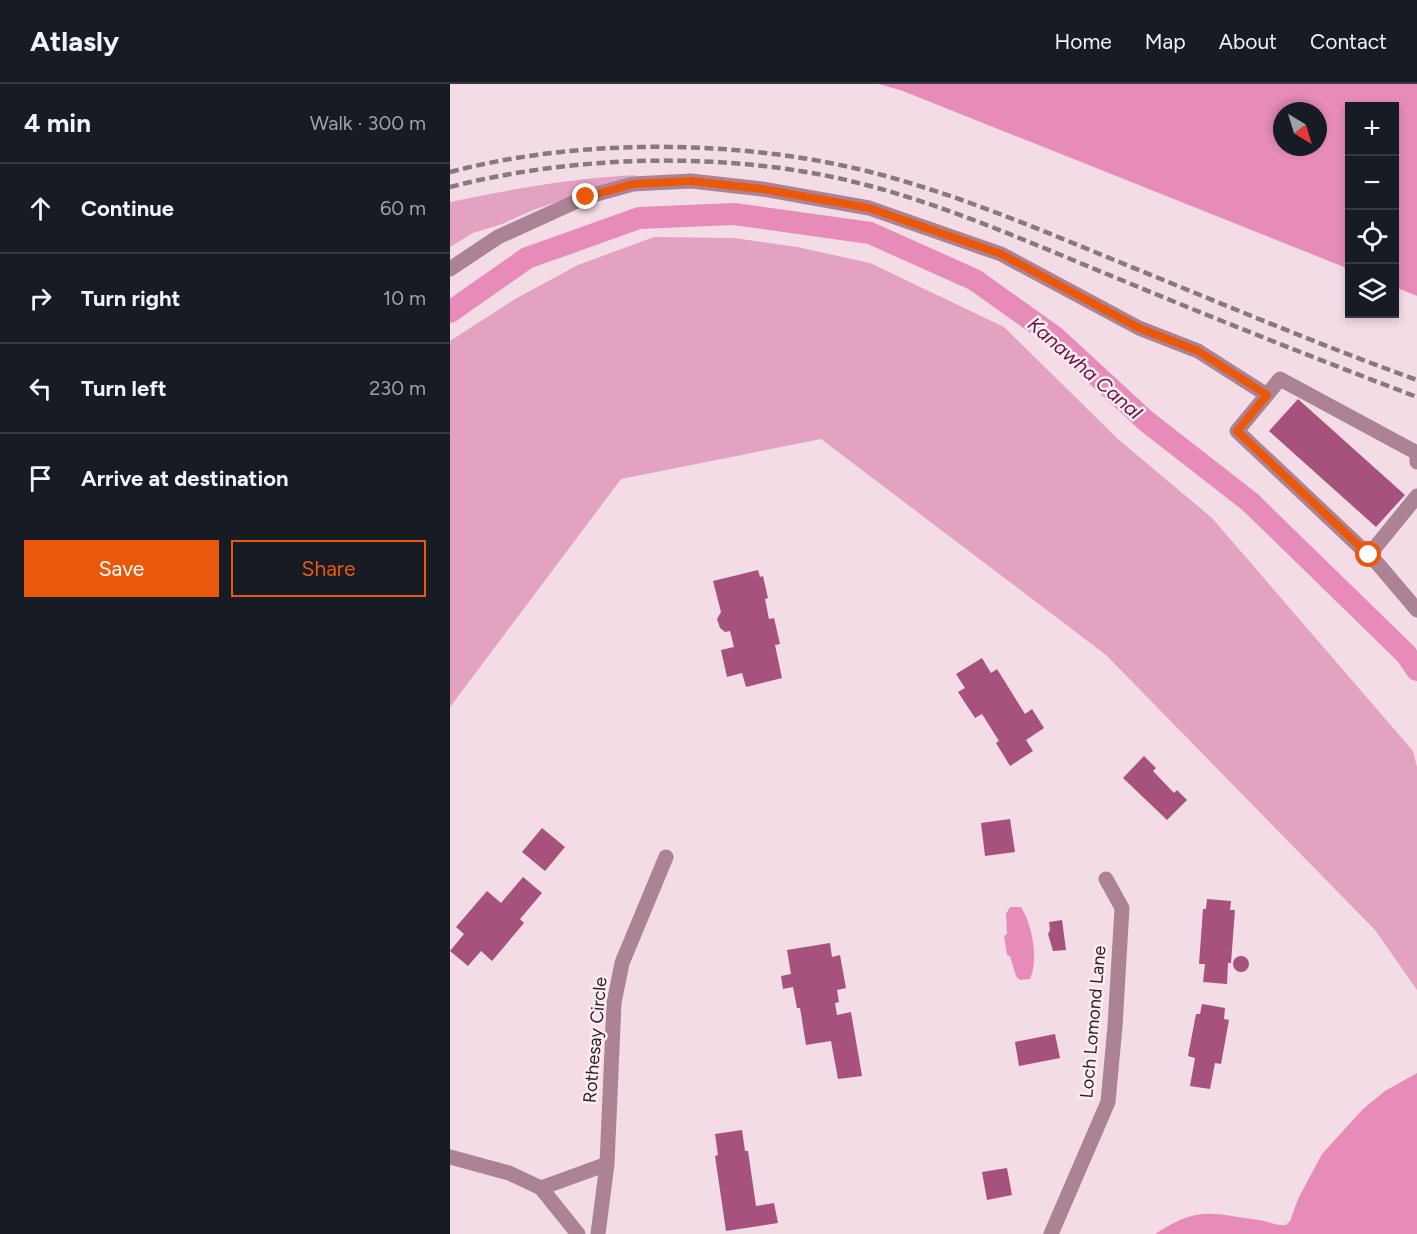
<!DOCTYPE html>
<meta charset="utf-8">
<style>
:root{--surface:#171b24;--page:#20242c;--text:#f1f3f6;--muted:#9ea1a6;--line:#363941;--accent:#ea580c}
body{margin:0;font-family:Figtree,sans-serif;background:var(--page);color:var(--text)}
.controls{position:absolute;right:18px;top:18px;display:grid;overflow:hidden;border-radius:0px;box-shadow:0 3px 9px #0003}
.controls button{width:54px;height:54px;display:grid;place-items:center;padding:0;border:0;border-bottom:2px solid var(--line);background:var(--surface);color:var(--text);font:30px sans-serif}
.compass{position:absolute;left:823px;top:18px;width:54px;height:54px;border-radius:50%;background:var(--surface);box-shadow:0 3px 9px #0003;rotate:142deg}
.stop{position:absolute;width:18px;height:18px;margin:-14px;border:4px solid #ea580c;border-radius:50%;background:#fff}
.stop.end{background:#ea580c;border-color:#fff;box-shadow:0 2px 6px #0008}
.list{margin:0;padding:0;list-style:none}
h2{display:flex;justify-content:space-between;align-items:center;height:78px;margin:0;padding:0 24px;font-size:26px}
h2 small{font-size:20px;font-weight:400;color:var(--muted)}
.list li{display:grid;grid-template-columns:39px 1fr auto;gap:18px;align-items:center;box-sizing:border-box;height:90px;padding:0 24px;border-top:2px solid var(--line)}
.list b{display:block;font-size:22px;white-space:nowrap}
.list em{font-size:20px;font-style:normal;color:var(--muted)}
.actions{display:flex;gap:12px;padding:18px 24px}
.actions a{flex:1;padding:14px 0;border:2px solid var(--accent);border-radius:0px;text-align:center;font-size:21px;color:var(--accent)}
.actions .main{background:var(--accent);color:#fff}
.icon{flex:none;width:33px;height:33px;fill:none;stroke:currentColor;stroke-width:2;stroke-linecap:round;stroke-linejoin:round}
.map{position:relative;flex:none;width:967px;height:1150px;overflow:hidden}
header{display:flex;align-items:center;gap:36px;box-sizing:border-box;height:84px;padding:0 30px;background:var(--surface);border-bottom:2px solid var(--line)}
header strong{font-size:28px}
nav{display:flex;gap:33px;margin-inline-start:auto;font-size:21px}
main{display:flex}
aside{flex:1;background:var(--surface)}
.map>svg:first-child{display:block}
.green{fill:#e4a2c1}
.water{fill:#e78cb8;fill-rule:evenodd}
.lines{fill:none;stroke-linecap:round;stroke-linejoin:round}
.canal{stroke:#e78cb8;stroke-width:22}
.building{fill:#a6527d}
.minor{stroke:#ac8395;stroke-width:15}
.rail{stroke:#887980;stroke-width:4.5;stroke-dasharray:9 4.5;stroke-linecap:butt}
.route{stroke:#ea580c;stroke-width:8}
.labels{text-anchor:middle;stroke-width:5;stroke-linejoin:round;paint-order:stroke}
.street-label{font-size:18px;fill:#271f22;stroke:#fdebf2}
.water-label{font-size:20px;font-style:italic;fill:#651543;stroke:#fdebf2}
</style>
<header>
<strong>Atlasly</strong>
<nav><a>Home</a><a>Map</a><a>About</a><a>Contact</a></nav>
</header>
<main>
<aside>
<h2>4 min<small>Walk · 300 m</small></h2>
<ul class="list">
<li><svg class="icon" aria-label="ahead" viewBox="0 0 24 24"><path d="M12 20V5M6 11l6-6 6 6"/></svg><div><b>Continue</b></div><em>60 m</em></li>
<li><svg class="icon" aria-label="right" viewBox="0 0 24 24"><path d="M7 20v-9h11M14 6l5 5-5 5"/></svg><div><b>Turn right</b></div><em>10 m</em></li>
<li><svg class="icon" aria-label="left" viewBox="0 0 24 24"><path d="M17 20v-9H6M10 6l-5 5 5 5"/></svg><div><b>Turn left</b></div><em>230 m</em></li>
<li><svg class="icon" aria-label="arrive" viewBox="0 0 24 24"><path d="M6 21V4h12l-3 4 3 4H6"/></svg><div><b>Arrive at destination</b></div></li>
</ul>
<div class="actions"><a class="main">Save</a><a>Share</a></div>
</aside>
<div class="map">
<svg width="967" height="1150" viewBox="0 0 967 1150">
<rect width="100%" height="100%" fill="#f3dce6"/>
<path class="green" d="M 187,91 L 83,126 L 52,140 L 23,149 L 0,163 L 0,118 C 62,105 123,94 187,91 Z
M 204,153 L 284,154 L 347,163 L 420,179 L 554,243 L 669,356 L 762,434 L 963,667 L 967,683 L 967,906 L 925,846 L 656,571 L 371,355 L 171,395 L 0,623 L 0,257 L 65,215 L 128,181 Z"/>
<path class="water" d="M 429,0 L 967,0 L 967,212 L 945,203 L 944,22 L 900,22 L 899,185 L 453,7 ZM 832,27 L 868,27 L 868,63 L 832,63 Z
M 560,823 L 571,823 C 582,840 589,875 580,895 L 570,896 L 566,892 L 560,872 L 557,871 L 554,852 L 557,850 L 556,830 Z
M 967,989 L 967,1150 L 705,1150 C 749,1122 760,1129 808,1136 C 817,1137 828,1142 836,1141 L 840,1137 L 848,1115 L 872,1070 L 913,1025 L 935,1007 Z"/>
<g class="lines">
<path class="canal" d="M 0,228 L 77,174 L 189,134 L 284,130 L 420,149 L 525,196 L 605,253 L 696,337 L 800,418 L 956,570 L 967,586"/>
</g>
<path class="building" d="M 848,315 L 955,411 L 926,443 L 819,347 Z
M 308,486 L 310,493 L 313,492 L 318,514 L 315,515 L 319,535 L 324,534 L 330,560 L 325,561 L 332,594 L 296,603 L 292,589 L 277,593 L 271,566 L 284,563 L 280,547 L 275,548 L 270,544 L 267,535 L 271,528 L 263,497 Z
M 532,574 L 541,589 L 547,585 L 575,630 L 582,625 L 594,644 L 576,656 L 583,667 L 560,682 L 546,659 L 549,657 L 532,630 L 525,634 L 508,608 L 515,604 L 506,590 Z
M 694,672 L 706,684 L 703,687 L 724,709 L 727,706 L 737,716 L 717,736 L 673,694 Z
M 560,735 L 565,768 L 535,772 L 531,739 Z
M 92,744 L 115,763 L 95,787 L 72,768 Z
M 73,793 L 92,809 L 70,835 L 74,839 L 42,877 L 31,867 L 18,882 L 0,867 L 14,850 L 6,843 L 37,807 L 51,819 Z
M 757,815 L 781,817 L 780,826 L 785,826 L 781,879 L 778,879 L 777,900 L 753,898 L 755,880 L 749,880 L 753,825 L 756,825 Z
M 612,836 L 616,866 L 603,867 L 598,850 L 600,846 L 599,838 Z
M 380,859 L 382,873 L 390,871 L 396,904 L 387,906 L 389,918 L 385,919 L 387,931 L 401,928 L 412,992 L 388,995 L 381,957 L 356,961 L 350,924 L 347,924 L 343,903 L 333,905 L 331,892 L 341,890 L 337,866 Z
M783 880a8 8 0 1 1 16 0a8 8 0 1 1-16 0Z
M 752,920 L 775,924 L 774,935 L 779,936 L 771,980 L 765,979 L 760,1005 L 740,1002 L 745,974 L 738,972 L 746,930 L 750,930 Z
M 605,950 L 610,974 L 569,982 L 565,958 Z
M 292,1046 L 295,1067 L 298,1067 L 306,1122 L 324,1119 L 328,1139 L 276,1147 L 265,1072 L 268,1071 L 265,1050 Z
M 557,1084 L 562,1111 L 537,1116 L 532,1088 Z"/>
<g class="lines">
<path class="minor" d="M 0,185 L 48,153 L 136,113 L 183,100 L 241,97 L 312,105 L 419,124 L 551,170 L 689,244 L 748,267 L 817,311
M 967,378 L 967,369 L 830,295 L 787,347 L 928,480 L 967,526
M 919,471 L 967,412
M 0,1073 L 59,1089 L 91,1104 L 128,1150
M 91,1104 L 157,1080
M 148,1150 L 157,1080 L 164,919 L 172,879 L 216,773
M 601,1150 L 658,1018 L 665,942 L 672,824 L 656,795"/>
<path class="rail" d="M 0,88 C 132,53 300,55 432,91 C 517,114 598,149 679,182 C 775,221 870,261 967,296
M 0,103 C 117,73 254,68 373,91 C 475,111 573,156 669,195 C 768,236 867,275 967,313"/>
</g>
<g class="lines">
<path class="route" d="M 136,113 L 183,100 L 241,97 L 312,105 L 419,124 L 551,170 L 689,244 L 748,267 L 817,311 L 787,347 L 919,471"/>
</g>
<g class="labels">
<g class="street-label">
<text transform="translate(643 938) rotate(-85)" y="6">Loch Lomond Lane</text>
<text transform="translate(145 956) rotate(-85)" y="6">Rothesay Circle</text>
</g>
<g class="water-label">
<text transform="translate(635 284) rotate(41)" y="7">Kanawha Canal</text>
</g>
</g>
</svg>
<div class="controls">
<button>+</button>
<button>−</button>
<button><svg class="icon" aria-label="locate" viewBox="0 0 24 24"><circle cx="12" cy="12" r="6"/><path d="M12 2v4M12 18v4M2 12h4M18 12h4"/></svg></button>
<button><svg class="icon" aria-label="layers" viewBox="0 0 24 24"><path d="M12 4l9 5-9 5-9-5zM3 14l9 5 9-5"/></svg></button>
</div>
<svg class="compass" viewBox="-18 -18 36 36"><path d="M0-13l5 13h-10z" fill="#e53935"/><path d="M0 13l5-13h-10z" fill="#9ea1a6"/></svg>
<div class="stop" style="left:919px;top:471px"></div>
<div class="stop end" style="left:136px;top:113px"></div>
</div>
</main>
